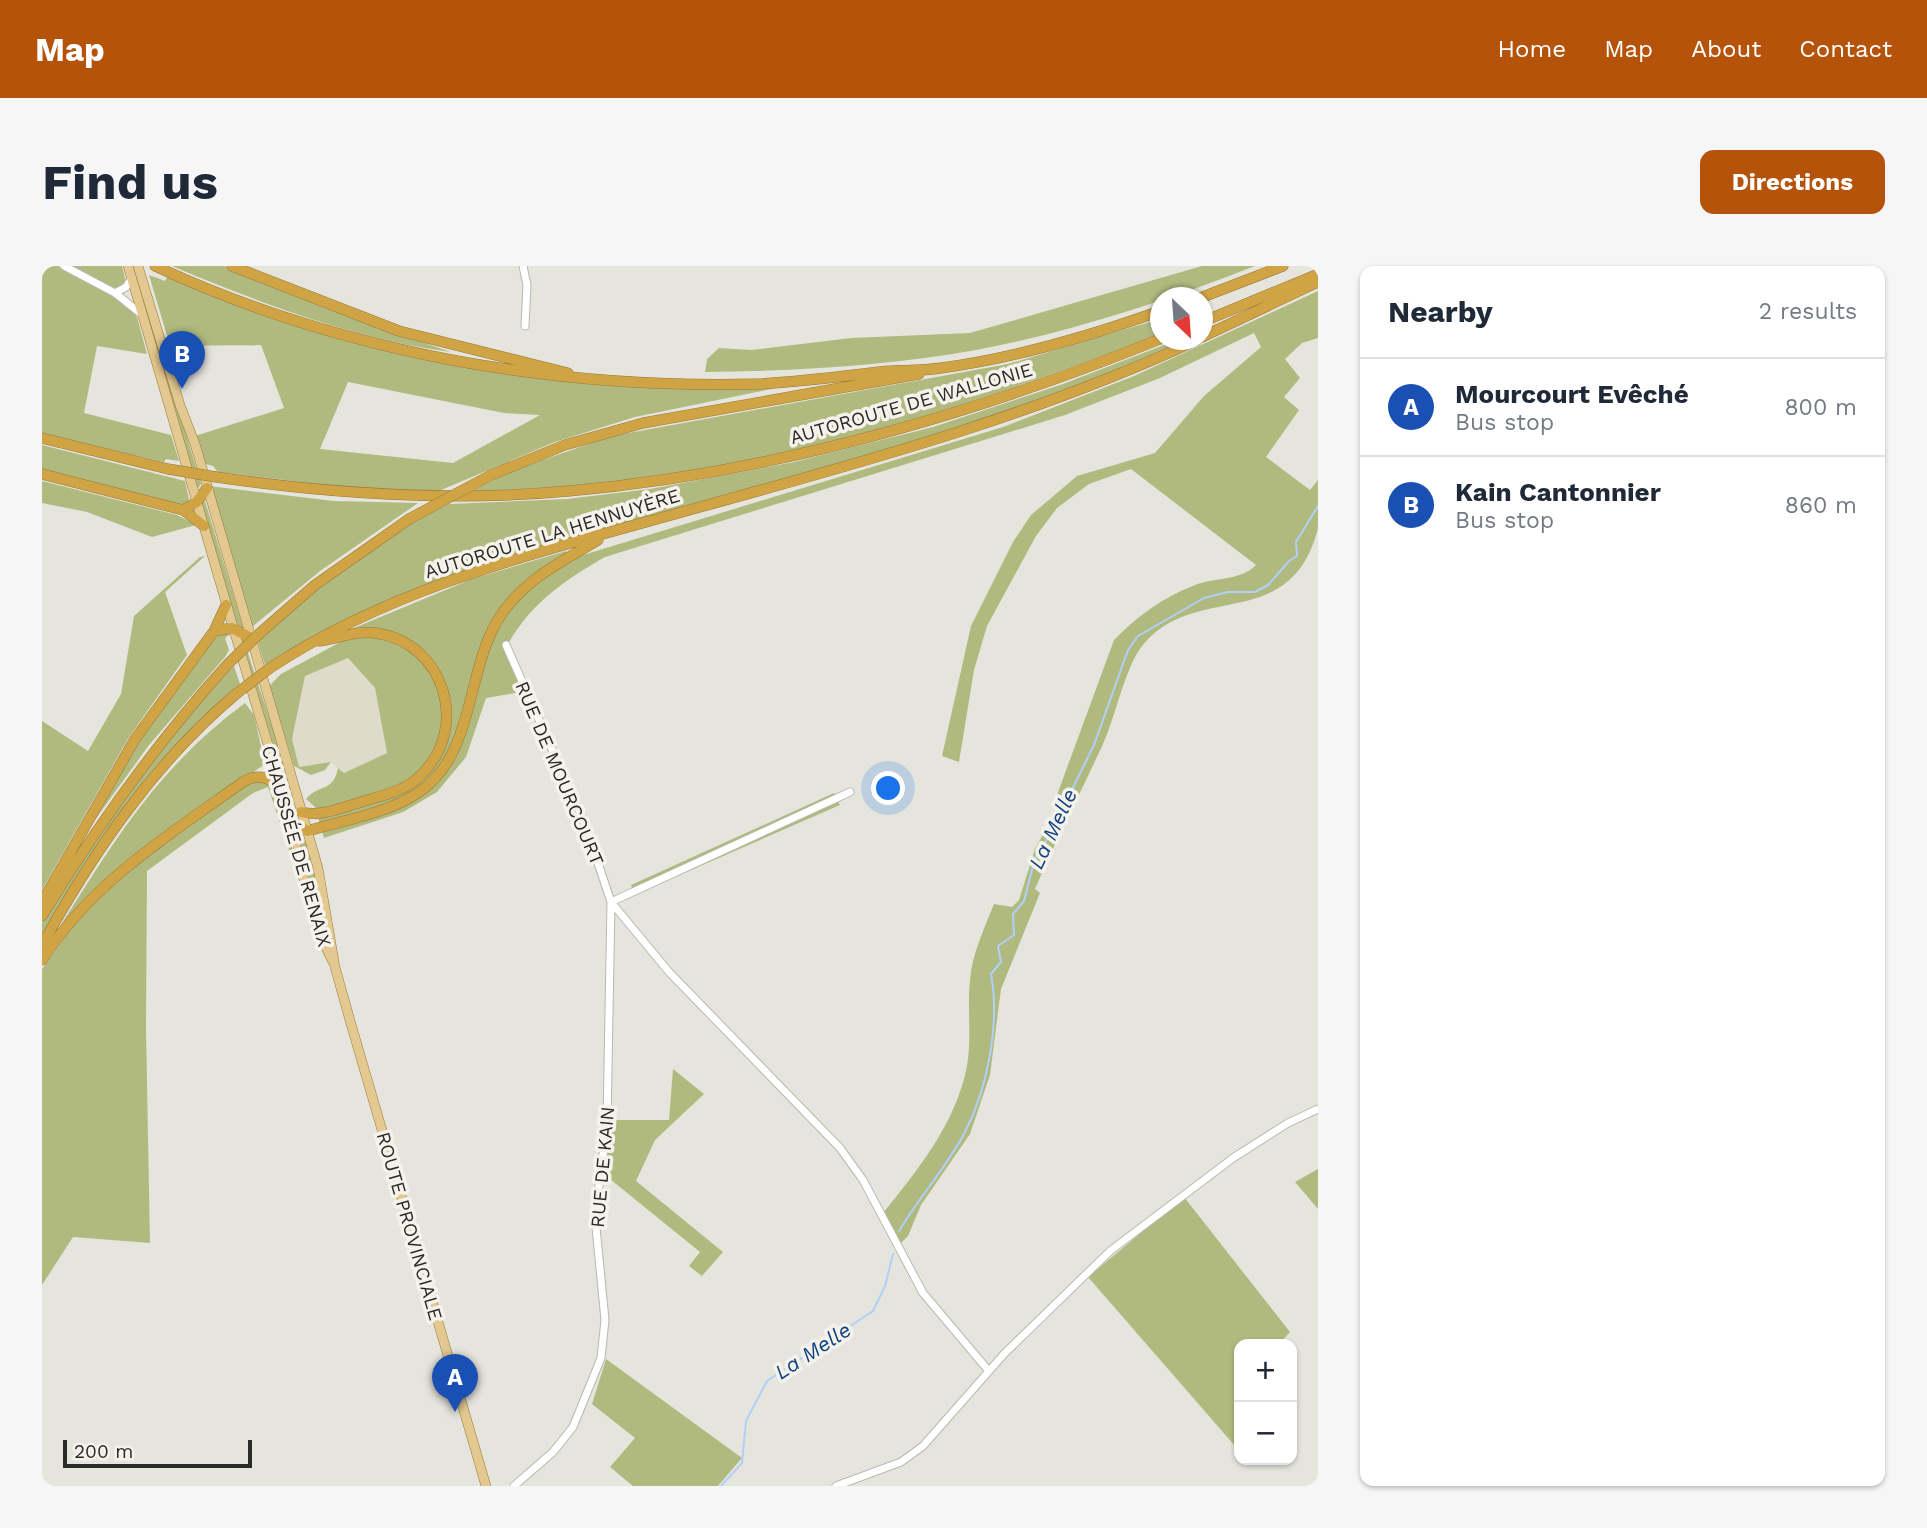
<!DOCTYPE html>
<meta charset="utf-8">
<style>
:root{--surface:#fff;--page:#f6f6f7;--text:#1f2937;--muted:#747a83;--line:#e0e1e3;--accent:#b45309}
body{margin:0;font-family:"Work Sans",sans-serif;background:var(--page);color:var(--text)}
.controls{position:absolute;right:21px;bottom:21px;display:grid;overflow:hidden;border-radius:14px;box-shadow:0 2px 5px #0004}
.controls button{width:63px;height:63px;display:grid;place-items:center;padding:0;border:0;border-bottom:2px solid var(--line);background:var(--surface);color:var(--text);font:35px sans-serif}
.compass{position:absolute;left:1108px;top:21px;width:63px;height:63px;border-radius:50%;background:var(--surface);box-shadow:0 2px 5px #0004;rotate:155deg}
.scale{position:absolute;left:21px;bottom:18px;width:189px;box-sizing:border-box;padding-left:7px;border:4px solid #2a2a27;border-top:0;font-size:19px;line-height:24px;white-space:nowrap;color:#2a2a27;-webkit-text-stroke:5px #f4f2ea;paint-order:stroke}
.you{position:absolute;left:847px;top:523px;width:24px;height:24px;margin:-18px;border:5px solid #fff;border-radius:50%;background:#1a73e8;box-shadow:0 0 0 10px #1a73e833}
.badge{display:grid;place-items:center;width:46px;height:46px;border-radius:50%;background:var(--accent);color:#fff;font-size:23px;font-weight:700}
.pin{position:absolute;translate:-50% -58px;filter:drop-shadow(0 2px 4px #0008)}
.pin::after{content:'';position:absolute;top:37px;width:24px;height:21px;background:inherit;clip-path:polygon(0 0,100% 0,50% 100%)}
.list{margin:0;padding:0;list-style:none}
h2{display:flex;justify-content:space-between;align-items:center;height:91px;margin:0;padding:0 28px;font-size:30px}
h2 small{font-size:23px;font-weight:400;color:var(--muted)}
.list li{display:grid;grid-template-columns:46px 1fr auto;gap:21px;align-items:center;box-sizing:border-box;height:98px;padding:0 28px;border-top:2px solid var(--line)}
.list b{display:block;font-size:26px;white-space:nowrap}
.list p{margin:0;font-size:23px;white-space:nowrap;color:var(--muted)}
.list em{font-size:23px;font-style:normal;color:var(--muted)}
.map{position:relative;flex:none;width:1276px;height:1220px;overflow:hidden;border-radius:14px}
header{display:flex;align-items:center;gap:42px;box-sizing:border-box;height:98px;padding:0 35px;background:var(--accent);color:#fff}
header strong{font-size:33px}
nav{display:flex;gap:38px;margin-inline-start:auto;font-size:24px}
.intro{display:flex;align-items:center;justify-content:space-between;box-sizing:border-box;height:168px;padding:0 42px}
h1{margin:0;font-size:49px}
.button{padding:18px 32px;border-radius:14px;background:var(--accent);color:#fff;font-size:24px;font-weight:700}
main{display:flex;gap:42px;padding:0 42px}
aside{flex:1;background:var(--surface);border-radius:14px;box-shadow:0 2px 5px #0004}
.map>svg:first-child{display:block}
.built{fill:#dedbcb}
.green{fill:#b0ba7f;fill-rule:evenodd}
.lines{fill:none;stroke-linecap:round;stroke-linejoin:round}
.stream{stroke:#b0d0fa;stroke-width:2}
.minor-casing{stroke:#b9b8b0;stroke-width:9}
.major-casing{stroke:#96793a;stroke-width:10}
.highway-casing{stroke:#96793a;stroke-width:11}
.minor{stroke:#fff;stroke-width:7}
.major{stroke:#e3c88f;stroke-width:9}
.highway{stroke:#d0a344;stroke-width:10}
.highway-bridge-casing{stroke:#96793a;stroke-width:11;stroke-linecap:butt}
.highway-bridge{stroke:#d0a344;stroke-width:10}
.labels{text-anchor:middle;stroke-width:7;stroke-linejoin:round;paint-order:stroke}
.street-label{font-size:19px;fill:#2a2a27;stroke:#f4f2ea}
.water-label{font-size:21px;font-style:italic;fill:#104280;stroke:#f4f2ea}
</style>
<header>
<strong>Map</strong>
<nav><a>Home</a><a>Map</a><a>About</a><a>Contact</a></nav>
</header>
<div class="intro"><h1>Find us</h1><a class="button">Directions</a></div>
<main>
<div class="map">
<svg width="1276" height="1220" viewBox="0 0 1276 1220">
<rect width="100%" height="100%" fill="#e6e5dd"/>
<path class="built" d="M 306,392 L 333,422 L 345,487 L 302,507 L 289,496 L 257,501 L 250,473 L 263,409 Z"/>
<path class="green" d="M 0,0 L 16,0 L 89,41 L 95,51 L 105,88 L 55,80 L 42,147 L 129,169 L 137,195 L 124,193 L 122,196 L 0,168 Z
M 31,0 L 80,0 L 84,16 L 76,22 L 70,22 Z
M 88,0 L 94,0 L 159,218 L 154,225 Z
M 130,0 L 182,0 L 312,53 L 409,86 C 314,73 220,38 130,0 Z
M 1160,0 L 1213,0 C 1123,35 1030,66 934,84 C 844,100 754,105 663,106 L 665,93 L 677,82 L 709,84 L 809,72 L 928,67 Z
M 107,9 L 123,15 L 126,10 C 187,33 248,59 312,76 C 450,113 591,127 734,122 L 593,151 L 513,176 L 399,224 L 344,226 L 176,206 L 171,200 L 160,197 L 153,170 L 242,142 L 219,79 L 128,80 ZM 306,116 L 462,147 L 498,149 L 411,197 L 278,183 Z
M 1276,25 L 1276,72 L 1260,77 L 1243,93 L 1258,112 L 1242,131 L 1257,144 L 1224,191 L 1268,224 L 1276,214 C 1276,228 1276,247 1276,262 C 1249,369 1154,314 1101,379 C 1083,400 1074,450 1061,478 C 1039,526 1014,574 993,623 L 998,627 L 959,723 L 948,809 L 928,868 L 879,939 L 866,970 L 857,979 L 841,947 C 876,904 914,857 925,800 C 930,771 925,743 928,714 C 930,688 942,663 952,638 L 970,641 L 977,634 L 993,583 L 1021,532 L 1015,529 L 1072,374 C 1095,350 1122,331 1153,319 C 1173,311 1199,315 1214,299 L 1089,203 L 1047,218 L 1015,242 L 994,270 L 945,360 L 932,404 L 917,496 L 900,490 L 929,360 L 971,276 L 989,249 L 1035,210 L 1113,187 L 1162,130 L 1219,81 L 1212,67 L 1118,112 L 1023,149 L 563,291 C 523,314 489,337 466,378 L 486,425 L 444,432 L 424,491 L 395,526 L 361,546 L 282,572 L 273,541 L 264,533 C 278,517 291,527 296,502 L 302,507 L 345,487 L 333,422 L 306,392 L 263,410 L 250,473 L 257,501 L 289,496 L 283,504 L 269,509 L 252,500 L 227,420 L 239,408 L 304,373 L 307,364 L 430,313 L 524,285 L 528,293 L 961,161 L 1092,110 Z
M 1118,53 L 1118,68 L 1103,74 C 941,135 775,189 603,212 C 545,220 487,223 429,226 L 466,206 L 570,170 L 966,98 Z
M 1135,74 L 1143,74 L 1054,112 L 928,159 L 434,302 L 321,346 L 223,399 L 216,376 L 223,368 L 289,310 L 372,255 L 407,238 L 525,233 L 608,223 L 752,196 L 891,161 L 1021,118 Z
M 0,179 L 143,215 L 148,238 L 137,240 L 0,204 Z
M 0,215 L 135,249 L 154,259 L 110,271 L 45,246 L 0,237 Z
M 167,220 L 292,235 L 376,237 L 278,305 L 210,361 Z
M 163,235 L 202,364 L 193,360 L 158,240 Z
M 163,290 L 123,326 L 145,389 L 87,471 L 0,624 L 0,455 L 46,485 L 79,428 L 92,350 L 158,291 Z
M 187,365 L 188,368 L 183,372 L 187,384 L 183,391 L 107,479 L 52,555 L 79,500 L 174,367 Z
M 198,370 L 202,375 L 244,503 L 235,491 Z
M 192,400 L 198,418 C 112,490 60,578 0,672 L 0,657 L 10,639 L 123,475 Z
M 203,437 L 212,449 L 223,498 L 98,587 L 12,670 C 71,577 113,504 203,437 Z
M 221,513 L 233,522 L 284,695 L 226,521 L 211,527 L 105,605 L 104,762 L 108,977 L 31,971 L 0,1019 L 0,703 L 38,650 L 59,629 L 91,601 L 212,514 Z
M 792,527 L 798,539 L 592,629 L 589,619 Z
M 252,558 L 263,569 L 274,611 L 286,680 Z
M 631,803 L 662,828 L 613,874 L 594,915 L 681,986 L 660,1010 L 647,1000 L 658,986 L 563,909 L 569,854 L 627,854 Z
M 1276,903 L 1276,943 L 1253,916 Z
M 1142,931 L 1248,1066 L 1237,1078 L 1197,1078 L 1197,1176 L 1193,1180 L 1046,1011 Z
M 564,1093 L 700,1192 L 676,1220 L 591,1220 L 568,1201 L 593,1172 L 550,1138 Z"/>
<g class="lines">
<path class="stream" d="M 857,965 C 877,931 905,901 923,866 C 946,822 958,756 949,708 L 959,696 L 956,680 L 972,669 L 971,648 L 982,635 L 993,592 L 1007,570 L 1052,479 L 1086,384 L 1096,370 L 1162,332 L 1186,326 L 1213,326 L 1226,319 L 1247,295 L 1255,290 L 1254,276 L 1276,240
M 679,1220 L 700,1197 L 704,1155 L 725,1115 L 831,1045 L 843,1020 L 851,988"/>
<defs>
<path id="minor" d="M 22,0 L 73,27
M 481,0 L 485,19 L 483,60
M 90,12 L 84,21 L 73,27 L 98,47
M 464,379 L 543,558 L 569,636 L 565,857 L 553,951 L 563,1054 L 559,1092 L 531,1161 L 511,1186 L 472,1220
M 569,636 L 627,706 L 798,882 L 821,914 L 881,1027 L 946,1104
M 569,636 L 808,526
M 794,1220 L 859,1196 L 881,1180 L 962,1088 L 1068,985 L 1191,892 L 1246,857 L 1276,843"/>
<path id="major" d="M 86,0 C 138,173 185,346 238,518 C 256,576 263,642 291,696
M 96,0 L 138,139 L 153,178 L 276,602 L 293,701 L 309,758 L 444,1220"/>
<path id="highway" d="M 113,0 C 300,87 510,123 715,118 C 759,116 802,110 846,105 C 864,104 881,105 899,102 C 973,92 1048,70 1118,45
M 190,0 L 357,65 L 526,107
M 1158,32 L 1241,0
M 1160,56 L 1276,8
M 1160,71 L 1276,16
M 0,172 L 126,203
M 0,208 L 141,244 L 162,260
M 449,209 L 523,179 L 601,157 L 877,108
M 174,211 C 291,228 409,236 527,225 C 730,207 930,149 1118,73
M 141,244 L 155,236 L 165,222
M 172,365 L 190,362 L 207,371
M 218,367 L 273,319 L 367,253
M 228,402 C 351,321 493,287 633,248 C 810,199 988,152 1155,74
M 259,546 C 279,551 298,542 316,537 C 338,530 363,526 379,509 C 428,462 403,377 334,367 C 314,364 296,373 277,375
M 249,554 L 265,565 C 302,554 349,547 380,524 C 433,485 424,405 457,352 C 482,313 518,297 556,274
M 0,636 L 93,473 L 172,365 L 184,339
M 0,650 C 55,560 115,476 186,398
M 0,679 C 52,585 112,497 194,428
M 0,694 C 50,616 127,569 201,516 C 216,507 226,511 239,522"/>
</defs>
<use href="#minor" class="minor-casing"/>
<use href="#major" class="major-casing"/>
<use href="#highway" class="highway-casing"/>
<use href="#minor" class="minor"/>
<use href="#major" class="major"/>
<use href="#highway" class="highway"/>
<defs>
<path id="highway-bridge" d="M 126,203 L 174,211
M 367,253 L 449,209
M 186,398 L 218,367
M 194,428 L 228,402"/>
</defs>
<use href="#highway-bridge" class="highway-bridge-casing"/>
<use href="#highway-bridge" class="highway-bridge"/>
</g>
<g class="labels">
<g class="street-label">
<text transform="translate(869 137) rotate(-16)" y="7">AUTOROUTE DE WALLONIE</text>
<text transform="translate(510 267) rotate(-17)" y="7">AUTOROUTE LA HENNUYÈRE</text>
<text transform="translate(518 507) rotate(67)" y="7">RUE DE MOURCOURT</text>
<text transform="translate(255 580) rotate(74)" y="7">CHAUSSÉE DE RENAIX</text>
<text transform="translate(560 901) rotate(-85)" y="7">RUE DE KAIN</text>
<text transform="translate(368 960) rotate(74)" y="7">ROUTE PROVINCIALE</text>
</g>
<g class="water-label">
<text transform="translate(1011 563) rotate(-65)" y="7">La Melle</text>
<text transform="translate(771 1085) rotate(-33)" y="7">La Melle</text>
</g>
</g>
</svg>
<div class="controls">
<button>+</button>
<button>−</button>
</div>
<svg class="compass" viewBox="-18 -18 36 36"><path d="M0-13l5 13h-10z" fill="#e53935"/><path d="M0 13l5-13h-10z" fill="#747a83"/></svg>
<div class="scale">200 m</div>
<div class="you"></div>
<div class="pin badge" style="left:413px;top:1146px;background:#1a4fb4">A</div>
<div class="pin badge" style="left:140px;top:123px;background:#1a4fb4">B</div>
</div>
<aside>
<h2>Nearby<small>2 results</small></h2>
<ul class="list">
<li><span class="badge" style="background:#1a4fb4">A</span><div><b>Mourcourt Evêché</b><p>Bus stop</p></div><em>800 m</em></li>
<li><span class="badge" style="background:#1a4fb4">B</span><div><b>Kain Cantonnier</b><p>Bus stop</p></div><em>860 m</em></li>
</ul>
</aside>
</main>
